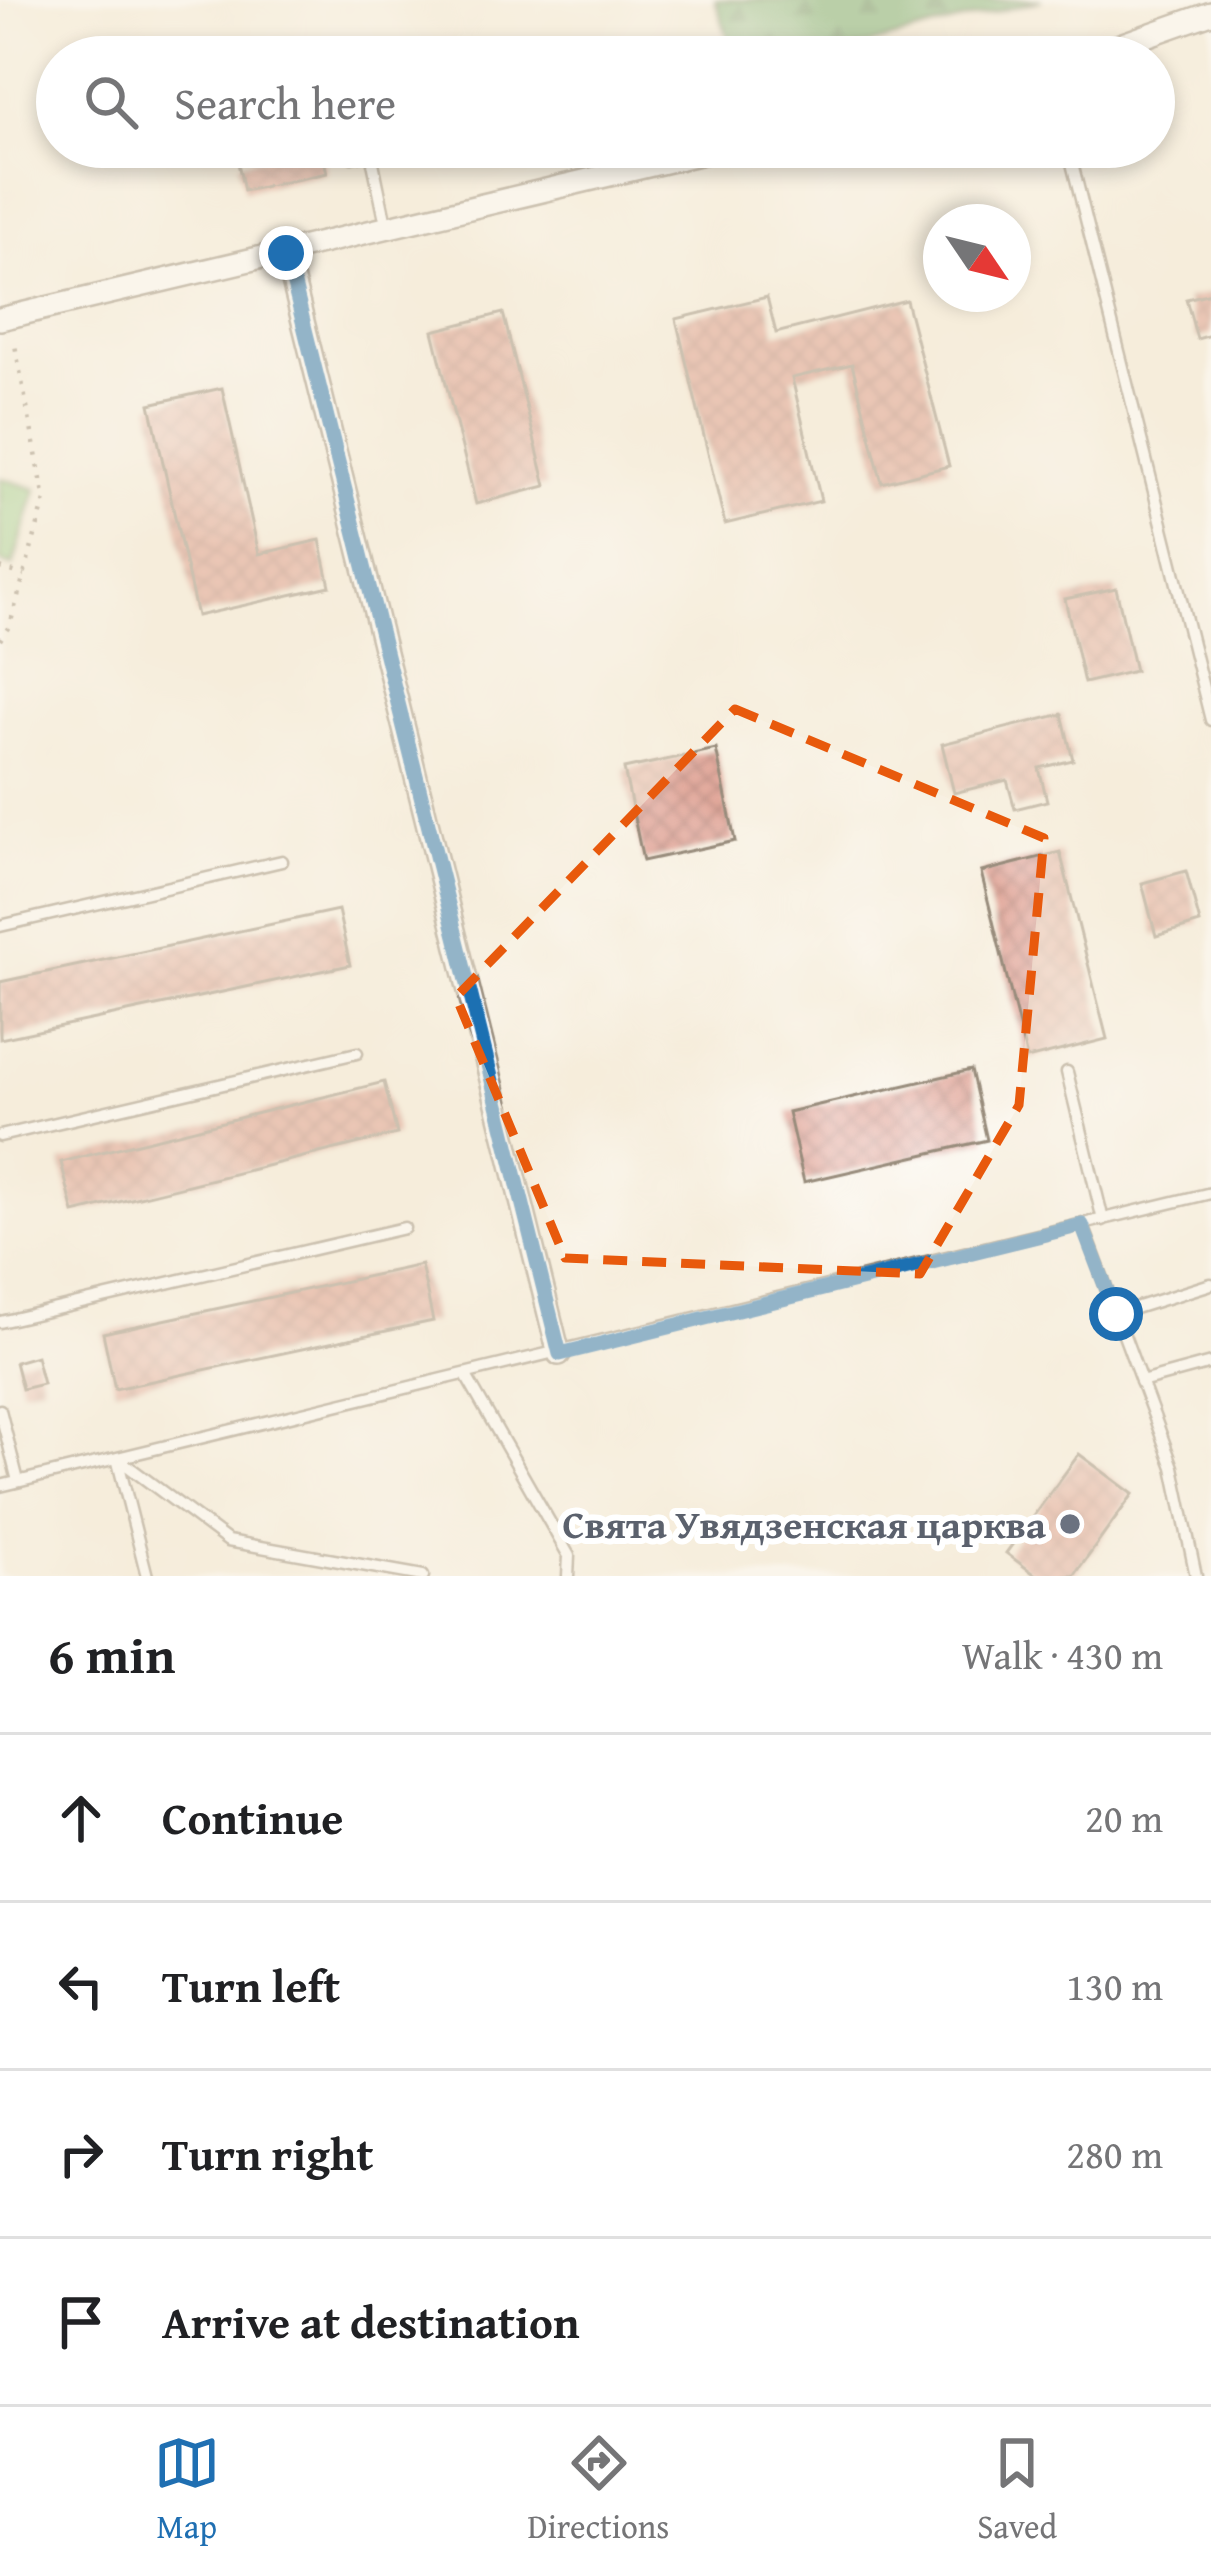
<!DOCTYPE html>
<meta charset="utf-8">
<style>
:root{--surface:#fff;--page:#f2f2f2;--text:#202124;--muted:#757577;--line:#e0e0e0;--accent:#1f6fb2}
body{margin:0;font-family:"Gentium Book Plus",serif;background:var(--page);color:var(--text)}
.compass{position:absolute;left:923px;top:204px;width:108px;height:108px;border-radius:50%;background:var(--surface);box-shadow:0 6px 18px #0003;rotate:125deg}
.stop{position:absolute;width:36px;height:36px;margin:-27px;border:9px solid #1f6fb2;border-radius:50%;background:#fff}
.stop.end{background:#1f6fb2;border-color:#fff;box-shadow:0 3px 12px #0008}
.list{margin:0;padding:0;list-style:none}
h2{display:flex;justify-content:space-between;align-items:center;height:156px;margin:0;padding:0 48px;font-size:51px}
h2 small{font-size:39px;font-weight:400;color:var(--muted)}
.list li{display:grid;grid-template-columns:78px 1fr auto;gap:36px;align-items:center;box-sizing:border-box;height:168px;padding:0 48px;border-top:3px solid var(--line)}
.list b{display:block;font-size:45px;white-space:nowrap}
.list em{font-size:39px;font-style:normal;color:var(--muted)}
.icon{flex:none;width:66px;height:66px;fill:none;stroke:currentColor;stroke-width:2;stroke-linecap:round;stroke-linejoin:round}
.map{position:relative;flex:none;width:1211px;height:1576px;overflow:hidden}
.search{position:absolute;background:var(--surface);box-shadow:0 6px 18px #0003;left:36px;right:36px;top:36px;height:132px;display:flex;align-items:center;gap:30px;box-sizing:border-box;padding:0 42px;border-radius:66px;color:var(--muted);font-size:45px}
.sheet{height:828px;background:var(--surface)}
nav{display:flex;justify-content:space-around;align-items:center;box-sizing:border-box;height:168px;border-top:3px solid var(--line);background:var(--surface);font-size:33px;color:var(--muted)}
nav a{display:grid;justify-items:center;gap:6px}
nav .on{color:var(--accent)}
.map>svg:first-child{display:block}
.green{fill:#8ec87c;stroke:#64794d;stroke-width:3}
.forest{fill:url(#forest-firs);stroke:#566b45;stroke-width:3}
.building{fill:url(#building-cross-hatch)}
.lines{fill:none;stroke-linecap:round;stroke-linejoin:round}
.service-casing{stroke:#988c7c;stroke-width:15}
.minor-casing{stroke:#988c7c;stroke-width:26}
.path{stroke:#988c7c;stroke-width:4.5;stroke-dasharray:3 9;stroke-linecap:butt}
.service{stroke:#fff;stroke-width:10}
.minor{stroke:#fff;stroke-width:21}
.route{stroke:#1f6fb2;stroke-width:15}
.marked{fill:none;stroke:#e8590c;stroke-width:9;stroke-dasharray:24 15;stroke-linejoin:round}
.worship-dot{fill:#6b7280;stroke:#fff;stroke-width:4.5}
.labels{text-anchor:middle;stroke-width:12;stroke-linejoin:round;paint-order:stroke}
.worship-label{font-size:39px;font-weight:bold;fill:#5b616d;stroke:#fff;text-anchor:end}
</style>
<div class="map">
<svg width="1211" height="1576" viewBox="0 0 1211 1576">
<defs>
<pattern id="forest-firs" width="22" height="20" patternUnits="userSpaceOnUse" patternTransform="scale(3)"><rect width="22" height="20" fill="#72ac6c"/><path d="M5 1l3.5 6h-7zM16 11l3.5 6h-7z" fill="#5f8c58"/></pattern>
<pattern id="building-cross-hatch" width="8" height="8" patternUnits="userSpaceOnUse" patternTransform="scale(3)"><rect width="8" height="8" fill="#dc9787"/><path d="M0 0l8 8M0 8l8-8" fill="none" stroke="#b47b6e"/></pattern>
</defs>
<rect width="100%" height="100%" fill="#fff"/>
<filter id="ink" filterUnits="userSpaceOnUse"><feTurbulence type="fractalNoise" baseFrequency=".00833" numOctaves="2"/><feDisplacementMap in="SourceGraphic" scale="24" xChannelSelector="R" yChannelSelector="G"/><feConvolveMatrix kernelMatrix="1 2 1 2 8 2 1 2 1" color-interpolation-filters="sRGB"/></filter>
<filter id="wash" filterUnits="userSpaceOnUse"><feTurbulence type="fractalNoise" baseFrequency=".004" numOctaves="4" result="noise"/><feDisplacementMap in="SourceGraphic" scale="48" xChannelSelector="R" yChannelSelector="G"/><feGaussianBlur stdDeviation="2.7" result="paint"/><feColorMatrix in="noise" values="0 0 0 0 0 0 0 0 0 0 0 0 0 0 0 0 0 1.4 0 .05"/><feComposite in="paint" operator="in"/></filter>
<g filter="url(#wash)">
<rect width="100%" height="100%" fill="#f6eddb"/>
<path class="green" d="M 0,478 L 36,489 L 13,566 L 0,562 Z"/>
<path class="forest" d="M 715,0 L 1042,0 L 822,57 L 735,57 Z"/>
<g id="blocks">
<path class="building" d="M 312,147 L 321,147 L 327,173 L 244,191 L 238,163 Z
M 1211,293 L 1211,335 L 1197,339 L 1186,299 Z
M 767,297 L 776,333 L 906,300 L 949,466 L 882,483 L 852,364 L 792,378 L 821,501 L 725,524 L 676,319 Z
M 503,313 L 546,486 L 476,504 L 433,331 Z
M 222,388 L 259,554 L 320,540 L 330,586 L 197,616 L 150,404 Z
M 1116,588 L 1135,671 L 1084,683 L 1065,599 Z
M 1062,714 L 1073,760 L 1039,768 L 1047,801 L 1015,809 L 1007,780 L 954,793 L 942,744 Z
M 716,749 L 735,841 L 643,861 L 624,769 Z
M 1060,852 L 1107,1039 L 1027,1059 L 981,872 Z
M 1186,871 L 1200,923 L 1156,936 L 1142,883 Z
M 338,910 L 350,965 L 0,1039 L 0,982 Z
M 971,1070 L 987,1140 L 804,1182 L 788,1112 Z
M 384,1082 L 397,1134 L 74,1213 L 61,1162 Z
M 421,1265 L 433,1321 L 115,1389 L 103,1333 Z
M 36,1356 L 43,1384 L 22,1389 L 15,1362 Z
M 1079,1454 L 1133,1494 L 1074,1576 L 1037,1576 L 1006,1553 Z"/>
</g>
</g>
<g filter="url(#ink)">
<use href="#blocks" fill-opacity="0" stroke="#988c7c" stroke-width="3"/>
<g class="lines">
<defs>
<path id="service" d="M 1068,147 L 1211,720
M 352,157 L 371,153 L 387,229
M 0,926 L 282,861
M 1067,1072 L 1103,1220
M 0,1136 L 357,1053
M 1083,1225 L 1173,1467 L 1196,1576
M 1116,1314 L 1211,1284
M 0,1322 L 404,1228
M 465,1374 L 569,1556 L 568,1576
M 1141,1382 L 1211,1363
M 0,1410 L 18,1481
M 117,1458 L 1211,1193
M 117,1458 L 228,1541 L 423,1576
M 0,1486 L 117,1458 L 147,1576"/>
<path id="minor" d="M 1086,57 L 1211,13
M 286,253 L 559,1354
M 0,319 L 728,147"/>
</defs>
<use href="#service" class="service-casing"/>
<use href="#minor" class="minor-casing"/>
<path class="path" d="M 0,568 L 24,575
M 0,640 L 10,625 L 45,500 L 14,340"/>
<use href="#service" class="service"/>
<use href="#minor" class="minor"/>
</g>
</g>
<g class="lines" filter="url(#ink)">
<path class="route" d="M 286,253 L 560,1354 L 1082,1225 L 1116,1314"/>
</g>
<path d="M0 0H1211V1576H0ZM 735,709 L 1044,838 L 1019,1105 L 920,1274 L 565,1258 L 456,997 Z" fill="#f6eddb" fill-opacity=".55" fill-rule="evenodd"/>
<path class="marked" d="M 735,709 L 1044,838 L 1019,1105 L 920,1274 L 565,1258 L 456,997 Z"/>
<circle class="worship-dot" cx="1070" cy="1524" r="12"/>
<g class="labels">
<g class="worship-label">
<text x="1046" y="1538">Свята Увядзенская царква</text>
</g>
</g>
</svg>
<svg class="compass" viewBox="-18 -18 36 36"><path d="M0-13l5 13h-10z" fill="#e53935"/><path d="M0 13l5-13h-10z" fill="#757577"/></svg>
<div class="stop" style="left:1116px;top:1314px"></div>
<div class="stop end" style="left:286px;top:253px"></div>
<div class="search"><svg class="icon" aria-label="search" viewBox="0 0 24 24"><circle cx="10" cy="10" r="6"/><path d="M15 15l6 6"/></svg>Search here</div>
</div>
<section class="sheet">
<h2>6 min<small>Walk · 430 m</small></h2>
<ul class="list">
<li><svg class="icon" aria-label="ahead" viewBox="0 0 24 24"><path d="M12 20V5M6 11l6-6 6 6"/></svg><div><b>Continue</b></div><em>20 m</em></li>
<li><svg class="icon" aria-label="left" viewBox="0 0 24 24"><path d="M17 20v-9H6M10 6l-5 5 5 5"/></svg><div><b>Turn left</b></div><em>130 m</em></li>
<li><svg class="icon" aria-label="right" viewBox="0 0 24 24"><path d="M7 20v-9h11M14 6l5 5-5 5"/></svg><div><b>Turn right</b></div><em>280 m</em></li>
<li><svg class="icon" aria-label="arrive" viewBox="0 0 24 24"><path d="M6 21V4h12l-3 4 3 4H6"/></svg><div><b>Arrive at destination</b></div></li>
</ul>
</section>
<nav>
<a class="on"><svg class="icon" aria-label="map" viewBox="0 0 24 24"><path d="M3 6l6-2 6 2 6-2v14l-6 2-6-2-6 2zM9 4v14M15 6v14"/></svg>Map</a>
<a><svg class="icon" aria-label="directions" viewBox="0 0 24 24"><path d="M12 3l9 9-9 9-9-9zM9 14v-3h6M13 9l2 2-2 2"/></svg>Directions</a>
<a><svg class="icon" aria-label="saved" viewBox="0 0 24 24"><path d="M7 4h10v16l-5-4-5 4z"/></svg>Saved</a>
</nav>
